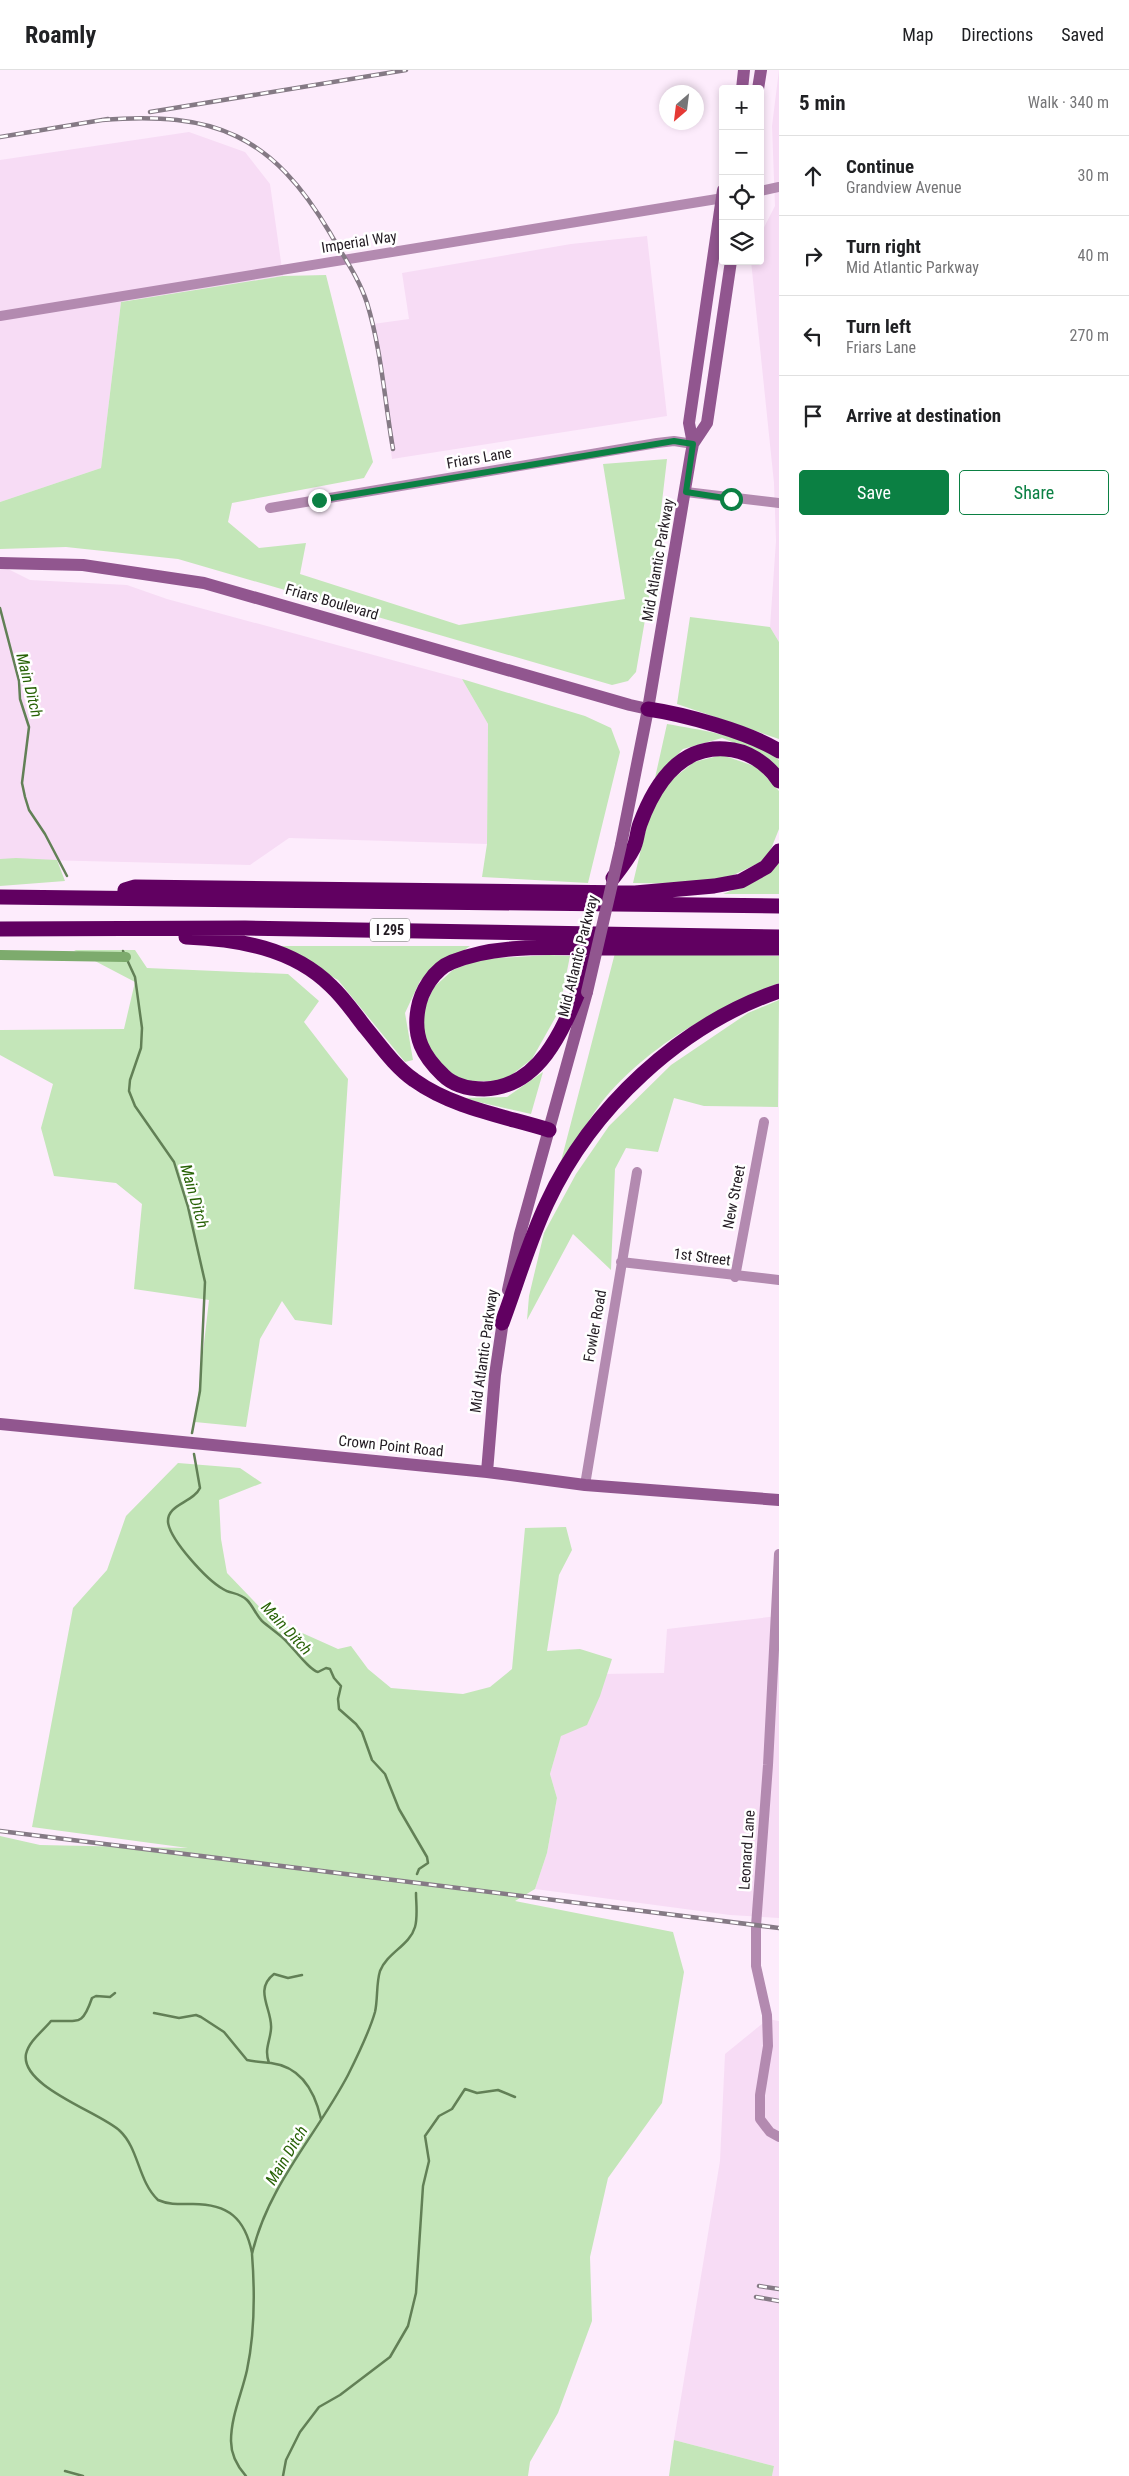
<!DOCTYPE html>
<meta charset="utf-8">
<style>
:root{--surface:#fff;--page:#f6f6f6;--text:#202124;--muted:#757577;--line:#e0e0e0;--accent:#0b8043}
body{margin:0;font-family:"Roboto Condensed",sans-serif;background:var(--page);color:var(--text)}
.controls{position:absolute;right:15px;top:15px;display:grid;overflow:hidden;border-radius:5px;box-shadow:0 2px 8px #0003}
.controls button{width:45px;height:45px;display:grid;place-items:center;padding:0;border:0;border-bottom:1px solid var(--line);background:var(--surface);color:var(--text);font:25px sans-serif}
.compass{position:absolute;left:659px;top:15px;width:45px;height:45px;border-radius:50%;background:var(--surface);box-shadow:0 2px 8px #0003;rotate:208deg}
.stop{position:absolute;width:15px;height:15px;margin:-11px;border:4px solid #0b8043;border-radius:50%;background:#fff}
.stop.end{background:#0b8043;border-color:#fff;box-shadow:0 1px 5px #0008}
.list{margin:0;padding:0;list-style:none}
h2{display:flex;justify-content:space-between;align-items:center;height:65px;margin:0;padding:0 20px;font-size:21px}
h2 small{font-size:16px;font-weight:400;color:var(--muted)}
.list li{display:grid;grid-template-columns:32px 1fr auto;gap:15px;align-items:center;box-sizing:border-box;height:80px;padding:0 20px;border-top:1px solid var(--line)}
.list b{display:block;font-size:19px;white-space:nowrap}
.list p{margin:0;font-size:16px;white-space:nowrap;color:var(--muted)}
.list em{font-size:16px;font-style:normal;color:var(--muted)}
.actions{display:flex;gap:10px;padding:15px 20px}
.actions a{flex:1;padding:11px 0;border:1px solid var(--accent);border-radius:5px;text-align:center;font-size:18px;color:var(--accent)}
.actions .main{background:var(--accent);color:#fff}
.icon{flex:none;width:28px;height:28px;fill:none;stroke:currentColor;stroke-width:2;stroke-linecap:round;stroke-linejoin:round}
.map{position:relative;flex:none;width:779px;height:2406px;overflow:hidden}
header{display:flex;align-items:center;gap:30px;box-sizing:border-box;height:70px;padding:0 25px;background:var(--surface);border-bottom:1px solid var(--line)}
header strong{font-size:24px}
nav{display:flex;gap:28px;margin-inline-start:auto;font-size:18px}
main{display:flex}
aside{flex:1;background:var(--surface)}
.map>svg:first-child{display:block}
.built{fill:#f7dcf5}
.green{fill:#c4e6b9}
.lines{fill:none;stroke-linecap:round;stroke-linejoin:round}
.stream{stroke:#628056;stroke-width:2.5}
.canal{stroke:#7dab6d;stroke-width:10}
.street{stroke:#b38ab0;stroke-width:10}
.secondary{stroke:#91568f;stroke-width:12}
.highway{stroke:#610061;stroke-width:15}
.rail-casing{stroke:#857a85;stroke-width:4.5}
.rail{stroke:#fff;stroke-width:2.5;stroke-dasharray:8;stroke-linecap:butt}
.secondary-bridge{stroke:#91568f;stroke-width:12}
.route{stroke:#0b8043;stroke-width:6}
.labels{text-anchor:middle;stroke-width:5;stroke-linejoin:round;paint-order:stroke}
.shield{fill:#fff;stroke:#645f64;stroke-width:1}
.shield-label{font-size:14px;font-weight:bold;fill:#221b22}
.street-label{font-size:15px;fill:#221b22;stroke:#fff}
.water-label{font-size:16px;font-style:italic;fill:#286206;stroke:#fff}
</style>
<header>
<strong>Roamly</strong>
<nav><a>Map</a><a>Directions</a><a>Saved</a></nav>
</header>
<main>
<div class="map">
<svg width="779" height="2406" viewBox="0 0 779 2406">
<rect width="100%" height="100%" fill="#fdecfc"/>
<path class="built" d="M 779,0 L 779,572 L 770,557 L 776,471 L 774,413 L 751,191 L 760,191 L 760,165 L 775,136 L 772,56 Z
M 189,62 L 245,82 L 270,114 L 283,206 L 121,232 L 101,398 L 0,432 L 0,90 Z
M 647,166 L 667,346 L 392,389 L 373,254 L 409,249 L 402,203 L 571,174 Z
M 0,495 L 30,510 L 127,515 L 167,529 L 462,609 L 488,654 L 487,774 L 289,768 L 250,795 L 0,789 Z
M 779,1531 L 779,1848 L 730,1845 L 535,1819 L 547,1783 L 557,1728 L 550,1704 L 561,1665 L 603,1604 L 664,1603 L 667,1559 L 778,1546 Z
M 768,1949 L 779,1951 L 779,2406 L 772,2406 L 774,2396 L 674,2370 L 720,2091 L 725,1984 Z"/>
<path class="green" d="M 326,205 L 373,392 L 364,408 L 232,433 L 228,452 L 259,478 L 306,473 L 300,504 L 459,555 L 625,529 L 603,394 L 667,389 L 655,492 L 636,602 L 628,611 L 612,615 L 178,489 L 66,477 L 0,479 L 0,432 L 101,398 L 121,232 L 283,206 Z
M 690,547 L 770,557 L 779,572 L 779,669 L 677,634 Z
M 462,609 L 585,646 L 611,658 L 620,682 L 588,813 L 482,807 L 487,774 L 488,654 Z
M 667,654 C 706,661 747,666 779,690 L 779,700 L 762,684 L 722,668 L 683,679 L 655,708 Z
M 722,685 L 757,697 L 779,721 L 779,759 L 767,789 L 727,808 L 703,814 L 633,813 L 647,754 L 664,716 L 694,692 Z
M 16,788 L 57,790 L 65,811 L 0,816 L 0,789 Z
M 779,793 L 779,824 L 723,824 L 760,809 Z
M 278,876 L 470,876 L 420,911 L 405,943 L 413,990 L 405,992 L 338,910 Z
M 74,880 L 135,880 L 147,898 L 288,904 L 319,931 L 304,952 L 348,1009 L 332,1255 L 295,1250 L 282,1231 L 260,1269 L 246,1357 L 195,1352 L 209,1230 L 134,1219 L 142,1134 L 116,1113 L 54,1106 L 41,1058 L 53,1014 L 0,985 L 0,960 L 124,959 L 135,912 Z
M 615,883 L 779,886 L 779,913 C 712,942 660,968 610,1022 C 592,1042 574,1076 559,1099 Z
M 550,885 L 570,886 L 559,941 L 532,989 L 504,1011 L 463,1011 L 441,996 L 424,973 L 420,947 L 434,917 L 453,900 L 480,889 Z
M 779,930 L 778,1037 L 704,1036 L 674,1028 L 658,1082 L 626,1078 L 615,1099 L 611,1200 L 573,1164 L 527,1250 L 529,1226 L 544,1163 L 576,1104 L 609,1056 L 671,995 L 748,943 Z
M 543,1002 L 531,1044 L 461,1028 L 507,1027 Z
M 178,1393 L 240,1398 L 262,1413 L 219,1430 L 221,1469 L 227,1503 L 271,1549 L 338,1579 L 351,1576 L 368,1599 L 391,1618 L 463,1624 L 490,1617 L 512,1599 L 525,1458 L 566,1457 L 572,1480 L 559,1505 L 547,1581 L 580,1579 L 612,1589 L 600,1626 L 587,1655 L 561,1666 L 550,1704 L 557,1728 L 547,1783 L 535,1819 L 515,1831 L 673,1862 L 684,1902 L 662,2033 L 608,2108 L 590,2187 L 592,2251 L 558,2343 L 530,2392 L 528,2406 L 0,2406 L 0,1766 L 40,1775 L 188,1778 L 32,1757 L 73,1538 L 107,1500 L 126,1446 Z
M 674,2370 L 774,2396 L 772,2406 L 669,2406 Z"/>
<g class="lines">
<path class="stream" d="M 0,538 L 19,611 L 20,629 L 29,657 L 22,713 L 25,727 L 29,740 L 45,764 L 67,806
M 123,881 L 135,907 L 142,958 L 141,978 L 130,1010 L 129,1021 L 135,1036 L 174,1092 L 188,1137 L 205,1212 L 200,1321 L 192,1363
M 194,1384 L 200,1418 C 193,1433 167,1434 168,1452 C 170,1470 207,1510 223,1519 C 230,1524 239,1522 247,1530 C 253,1536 256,1545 262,1551 C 269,1557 276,1562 283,1568 C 292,1576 309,1600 318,1602 L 326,1598 L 330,1599 L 334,1608 L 341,1616 L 338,1629 L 339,1639 L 356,1654 L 362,1662 L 372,1690 L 385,1704 L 399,1739 L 427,1787 L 428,1793 L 419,1799 L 417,1804
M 115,1923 L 110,1927 L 96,1926 L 92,1928 C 82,1957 79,1950 51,1951 C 43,1961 29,1971 26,1984 C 20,2017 102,2043 120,2061 C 139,2079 138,2111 158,2130 C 169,2135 181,2134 193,2134 C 228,2134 245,2148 252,2183
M 154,1943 L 179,1948 L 196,1945 L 201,1947 L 224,1962 L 247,1990 C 255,1992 263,1992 271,1993 C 302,1997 315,2022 321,2049
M 269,1993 C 264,1979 270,1972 271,1959 C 273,1940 253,1920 274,1904 L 288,1908 L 302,1905
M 65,2401 L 83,2406
M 246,2406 C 237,2396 231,2384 231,2371 C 231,2346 242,2323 247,2300 C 255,2262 255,2223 252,2184 C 268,2115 316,2066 348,2005 C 358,1985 369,1963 375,1942 C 378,1929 376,1914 380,1901 C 387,1883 410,1875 415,1857 C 418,1847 416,1833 416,1823
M 283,2406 L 286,2390 L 300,2362 L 319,2337 L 340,2325 L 390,2287 L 408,2256 L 416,2223 L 423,2116 L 429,2091 L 425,2066 L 439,2046 L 452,2039 L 465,2019 L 477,2023 L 498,2020 L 515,2027"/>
<path class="canal" d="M 0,885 L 126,887"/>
<path class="street" d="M 760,121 L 779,117
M 0,246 L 723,128
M 686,422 L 779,433
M 270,438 L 657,373 L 674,371 L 693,374
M 621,1192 L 779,1210
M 735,1207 L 764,1052
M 585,1415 L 637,1102
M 779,1484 L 768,1695 L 756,1856 L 756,1896 L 767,1945 L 768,1976 L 760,2025 L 760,2049 L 770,2062 L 779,2067"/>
<path class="secondary" d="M 742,19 L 744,0
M 758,19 L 761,0
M 693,374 L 689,353 L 723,120
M 0,493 L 83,495 L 204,513 L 630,635 L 648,639
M 621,775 L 648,639 L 691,384 L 693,374 L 707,353 L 731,191
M 508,1220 L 520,1164 L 587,922
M 0,1354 L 487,1402 L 585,1415 L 779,1430
M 487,1402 L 495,1305 L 504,1244"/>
<path class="highway" d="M 648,639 C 683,644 749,662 779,681
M 613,808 C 620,799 628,789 633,779 C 637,772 637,762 640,754 C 654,716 679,676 725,679 C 747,680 767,693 779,711
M 125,820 L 135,817 L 635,823 L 714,816 L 741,811 L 766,797 L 779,781
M 0,827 L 779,836
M 0,859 L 245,858 L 779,867
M 186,867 C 238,869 293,878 331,916 C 344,928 354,943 365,957 C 380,975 395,997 414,1010 C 453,1038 504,1046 549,1060
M 591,892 C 569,941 549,1017 484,1019 C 470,1019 454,1016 443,1005 C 423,986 413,967 418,939 C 421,921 434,899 452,892 C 498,873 553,878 602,878 C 661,878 720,878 779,878
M 502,1253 C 517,1213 529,1171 547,1133 C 591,1038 680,955 779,921"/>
<defs>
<path id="rail" d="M 150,42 L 406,0
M 102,50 C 215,41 272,65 330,163 C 343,186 359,208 367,233 C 381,278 385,333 393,379
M 0,67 L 108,49
M 0,1761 L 779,1858
M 759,2216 L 779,2219
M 756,2227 L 779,2231"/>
</defs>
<use href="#rail" class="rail-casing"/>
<use href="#rail" class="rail"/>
<path class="secondary-bridge" d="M 587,922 L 621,775"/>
</g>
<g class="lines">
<path class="route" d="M 319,430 L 674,371 L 693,374 L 686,422 L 731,429"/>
</g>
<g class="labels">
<rect class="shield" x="370" y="848.5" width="40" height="23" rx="4"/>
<g class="shield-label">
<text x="390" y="865">I 295</text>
</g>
<g class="street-label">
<text transform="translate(359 172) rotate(-9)" y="5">Imperial Way</text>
<text transform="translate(479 388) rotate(-10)" y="5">Friars Lane</text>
<text transform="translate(658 490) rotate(-80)" y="5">Mid Atlantic Parkway</text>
<text transform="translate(332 532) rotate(16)" y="5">Friars Boulevard</text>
<text transform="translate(578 886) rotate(-76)" y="5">Mid Atlantic Parkway</text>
<text transform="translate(734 1127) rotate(-79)" y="5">New Street</text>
<text transform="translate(702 1187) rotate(7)" y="5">1st Street</text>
<text transform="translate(595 1256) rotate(-80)" y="5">Fowler Road</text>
<text transform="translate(484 1281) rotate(-82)" y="5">Mid Atlantic Parkway</text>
<text transform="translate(391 1376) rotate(6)" y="5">Crown Point Road</text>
<text transform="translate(747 1780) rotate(-86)" y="5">Leonard Lane</text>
</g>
<g class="water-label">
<text transform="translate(30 615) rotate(76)" y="6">Main Ditch</text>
<text transform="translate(195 1126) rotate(74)" y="6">Main Ditch</text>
<text transform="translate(287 1558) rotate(47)" y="6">Main Ditch</text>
<text transform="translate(286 2085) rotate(-59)" y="6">Main Ditch</text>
</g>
</g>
</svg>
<div class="controls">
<button>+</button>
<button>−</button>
<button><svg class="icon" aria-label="locate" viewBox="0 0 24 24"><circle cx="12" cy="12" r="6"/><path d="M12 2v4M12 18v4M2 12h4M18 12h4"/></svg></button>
<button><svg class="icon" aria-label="layers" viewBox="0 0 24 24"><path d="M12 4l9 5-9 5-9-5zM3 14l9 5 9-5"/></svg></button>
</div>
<svg class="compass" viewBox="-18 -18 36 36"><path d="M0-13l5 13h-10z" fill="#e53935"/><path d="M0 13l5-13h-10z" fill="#757577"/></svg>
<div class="stop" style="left:731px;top:429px"></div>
<div class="stop end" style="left:319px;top:430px"></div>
</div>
<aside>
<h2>5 min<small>Walk · 340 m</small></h2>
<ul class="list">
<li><svg class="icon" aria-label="ahead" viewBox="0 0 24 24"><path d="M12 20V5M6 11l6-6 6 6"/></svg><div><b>Continue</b><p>Grandview Avenue</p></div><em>30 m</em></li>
<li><svg class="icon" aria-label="right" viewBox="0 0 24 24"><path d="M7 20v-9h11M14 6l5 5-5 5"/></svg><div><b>Turn right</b><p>Mid Atlantic Parkway</p></div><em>40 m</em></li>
<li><svg class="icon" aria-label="left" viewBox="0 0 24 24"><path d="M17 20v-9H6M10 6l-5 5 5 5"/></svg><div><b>Turn left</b><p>Friars Lane</p></div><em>270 m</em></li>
<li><svg class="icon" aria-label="arrive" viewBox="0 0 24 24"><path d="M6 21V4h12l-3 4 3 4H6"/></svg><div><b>Arrive at destination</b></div></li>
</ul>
<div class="actions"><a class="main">Save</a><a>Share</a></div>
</aside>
</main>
